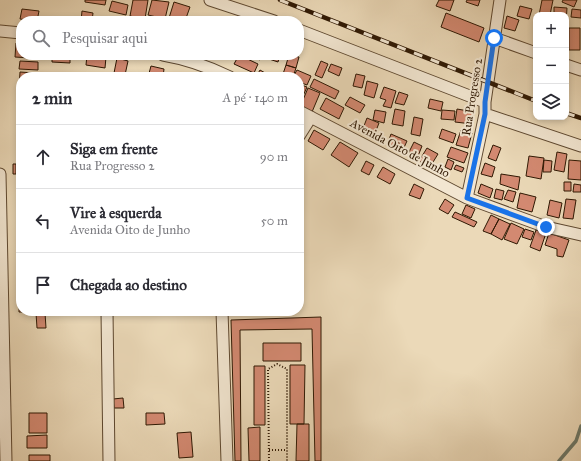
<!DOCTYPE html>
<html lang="pt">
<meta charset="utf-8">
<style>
:root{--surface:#fff;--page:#f2f2f3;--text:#2b2b33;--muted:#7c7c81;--line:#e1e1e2}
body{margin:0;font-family:"IM FELL Great Primer",serif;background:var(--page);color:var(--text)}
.controls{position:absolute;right:12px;top:12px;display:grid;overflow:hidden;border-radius:8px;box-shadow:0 2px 6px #0003}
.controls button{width:36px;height:36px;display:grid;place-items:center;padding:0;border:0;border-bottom:1px solid var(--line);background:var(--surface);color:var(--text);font:20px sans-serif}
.stop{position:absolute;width:12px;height:12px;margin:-9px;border:3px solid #1a73e8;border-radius:50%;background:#fff}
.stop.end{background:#1a73e8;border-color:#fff;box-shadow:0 1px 4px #0008}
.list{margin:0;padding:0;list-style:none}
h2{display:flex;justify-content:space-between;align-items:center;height:52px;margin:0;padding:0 16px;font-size:17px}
h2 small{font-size:13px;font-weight:400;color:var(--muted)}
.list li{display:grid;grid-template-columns:26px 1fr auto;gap:12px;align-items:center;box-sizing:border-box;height:64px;padding:0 16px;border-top:1px solid var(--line)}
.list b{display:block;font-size:15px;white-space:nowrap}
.list p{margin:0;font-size:13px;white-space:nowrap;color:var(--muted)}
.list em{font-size:13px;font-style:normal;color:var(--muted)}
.icon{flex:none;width:22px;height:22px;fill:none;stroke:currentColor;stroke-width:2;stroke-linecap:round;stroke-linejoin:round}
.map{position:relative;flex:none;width:581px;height:461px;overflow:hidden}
.search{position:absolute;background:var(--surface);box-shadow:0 2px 6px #0003;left:16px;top:16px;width:288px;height:44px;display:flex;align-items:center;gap:10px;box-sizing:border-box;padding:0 14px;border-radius:16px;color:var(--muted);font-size:15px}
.panel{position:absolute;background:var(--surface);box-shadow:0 2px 6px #0003;left:16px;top:72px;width:288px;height:244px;border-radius:16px}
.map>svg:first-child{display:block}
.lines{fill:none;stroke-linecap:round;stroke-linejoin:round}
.stream{stroke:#6e7969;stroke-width:3.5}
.building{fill:#d38971;stroke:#2f1803}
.minor-casing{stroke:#5e4830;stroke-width:13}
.path{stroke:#2f1803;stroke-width:2;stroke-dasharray:1 2;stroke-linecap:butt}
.minor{stroke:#f2e6d1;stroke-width:11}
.rail-casing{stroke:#2f1803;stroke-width:4.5}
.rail{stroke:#f2e6d1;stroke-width:3;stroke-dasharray:9;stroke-linecap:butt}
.route{stroke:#1a73e8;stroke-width:5}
.labels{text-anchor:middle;stroke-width:4;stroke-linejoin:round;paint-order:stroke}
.street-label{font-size:12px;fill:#2f1803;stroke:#f2e6d1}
</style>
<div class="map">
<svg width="581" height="461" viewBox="0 0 581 461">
<rect width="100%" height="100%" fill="#ebd9b8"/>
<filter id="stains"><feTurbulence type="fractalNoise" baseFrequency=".005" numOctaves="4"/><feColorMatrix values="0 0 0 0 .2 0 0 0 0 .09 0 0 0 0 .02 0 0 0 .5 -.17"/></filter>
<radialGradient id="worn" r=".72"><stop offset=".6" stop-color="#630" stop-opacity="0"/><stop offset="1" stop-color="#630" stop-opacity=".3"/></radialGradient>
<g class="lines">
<path class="stream" d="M 559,461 L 576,441 L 581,426"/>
</g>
<path class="building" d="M 85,0 L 106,0 L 105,5 L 85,2 Z
M 133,0 L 148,0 L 145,19 L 130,16 Z
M 152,0 L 169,2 L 165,19 L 148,15 Z
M 439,0 L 454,0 L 450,11 L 436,6 Z
M 467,0 L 480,0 L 478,6 L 466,2 Z
M 542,0 L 553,0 L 550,15 L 539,15 Z
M 563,0 L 577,0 L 574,7 L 562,2 Z
M 112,1 L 128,5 L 126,15 L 109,11 Z
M 174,2 L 190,7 L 185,21 L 169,18 Z
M 520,6 L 532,9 L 529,19 L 517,16 Z
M 554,7 L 567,8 L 566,23 L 566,15 L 554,15 Z
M 22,9 L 39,11 L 37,21 L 20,19 Z
M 572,9 L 581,10 L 581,18 L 571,17 Z
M 82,11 L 93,13 L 92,21 L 81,21 Z
M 446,13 L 484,28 L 479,42 L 441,27 Z
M 507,16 L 519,20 L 515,31 L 504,28 Z
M 191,17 L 204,21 L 190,21 Z
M 569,28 L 580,28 L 580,50 L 569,50 Z
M 16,43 L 21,43 L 21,55 L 31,55 L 30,58 L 15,57 Z
M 31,55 L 43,55 L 42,59 L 30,58 Z
M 52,55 L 70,55 L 70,63 L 52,62 Z
M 87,55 L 106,57 L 105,68 L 86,65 Z
M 239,55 L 258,64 L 254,73 L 234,64 Z
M 250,55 L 262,55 L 260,60 Z
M 267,55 L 280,55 L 278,62 L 266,58 Z
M 289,55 L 299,57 L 296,68 L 286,65 Z
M 117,58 L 128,61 L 125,75 L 114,73 Z
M 20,61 L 38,62 L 38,70 L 19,69 Z
M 321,61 L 328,64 L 322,78 L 315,75 Z
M 331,64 L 342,68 L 339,76 L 328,71 Z
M 286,65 L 296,68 L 293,77 L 283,74 Z
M 151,66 L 164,69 L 163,77 L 148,77 Z
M 260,70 L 272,77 L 256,77 Z
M 297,70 L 311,76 L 307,85 L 299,82 L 299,77 L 293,77 Z
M 20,72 L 34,73 L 34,77 L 21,77 L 21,89 L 19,89 Z
M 356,74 L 365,76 L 362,88 L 353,86 Z
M 314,79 L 339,91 L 335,99 L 310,87 Z
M 367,81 L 378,84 L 374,98 L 364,95 Z
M 299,84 L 307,87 L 303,96 L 299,95 Z
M 384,87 L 396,91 L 391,108 L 383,106 L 386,100 L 380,98 Z
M 308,88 L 320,93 L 312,112 L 300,107 Z
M 399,92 L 408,95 L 404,105 L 395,103 Z
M 350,97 L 365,105 L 360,113 L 345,105 Z
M 326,98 L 344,108 L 339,119 L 320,109 Z
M 430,99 L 443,102 L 441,111 L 428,108 Z
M 395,109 L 405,111 L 403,126 L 392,124 Z
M 457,109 L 474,112 L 472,124 L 455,122 Z
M 375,110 L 386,112 L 384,123 L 373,120 Z
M 442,110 L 455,111 L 454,120 L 441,119 Z
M 414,117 L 423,119 L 420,136 L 411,134 Z
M 367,118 L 379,123 L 374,136 L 362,131 Z
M 442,129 L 456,134 L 453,143 L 439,138 Z
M 314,130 L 330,139 L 323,150 L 308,141 Z
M 461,130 L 472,133 L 468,148 L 456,145 Z
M 391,134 L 407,141 L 402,152 L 387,145 Z
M 340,142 L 358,153 L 349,167 L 331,155 Z
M 414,142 L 422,146 L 418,156 L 409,152 Z
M 493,145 L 501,148 L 496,161 L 488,158 Z
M 451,147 L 468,153 L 464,163 L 447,157 Z
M 427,148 L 438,154 L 430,167 L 419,161 Z
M 557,152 L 567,154 L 564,172 L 554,170 Z
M 529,156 L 544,158 L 541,179 L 526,176 Z
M 448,159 L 454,162 L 451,170 L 445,167 Z
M 544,160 L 552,161 L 551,172 L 543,172 Z
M 569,160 L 581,161 L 581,180 L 568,179 Z
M 366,161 L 374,165 L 369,175 L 361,171 Z
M 485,163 L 495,167 L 492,177 L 481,174 Z
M 13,164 L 16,164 L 16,174 L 13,174 Z
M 456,165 L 464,168 L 462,172 L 454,169 Z
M 383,167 L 395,174 L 390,184 L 377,177 Z
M 501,174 L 520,177 L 518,190 L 500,184 Z
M 564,182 L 571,182 L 571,191 L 564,191 Z
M 414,184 L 424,189 L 420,199 L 409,195 Z
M 481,184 L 493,189 L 490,198 L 478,193 Z
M 574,184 L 581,185 L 581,192 L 573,192 Z
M 496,189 L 504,191 L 502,200 L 494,198 Z
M 508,190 L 516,192 L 513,202 L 504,199 Z
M 520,193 L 536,197 L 532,212 L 517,208 Z
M 445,199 L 454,205 L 448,214 L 439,209 Z
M 566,199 L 576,200 L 573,219 L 563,218 Z
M 550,200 L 562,203 L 559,218 L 547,215 Z
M 466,205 L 475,209 L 471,218 L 462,214 Z
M 455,212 L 477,222 L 474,227 L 452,217 Z
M 491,215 L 499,219 L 491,234 L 483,231 Z
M 499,219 L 510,224 L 502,240 L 491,234 Z
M 511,223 L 524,229 L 517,244 L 504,239 Z
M 525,229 L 534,232 L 531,240 L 522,237 Z
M 536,230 L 546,233 L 540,251 L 530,247 Z
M 549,233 L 569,240 L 563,257 L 557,256 L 557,249 L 545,245 Z
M 19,300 L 21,300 L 21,311 L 43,312 L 19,312 Z
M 153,311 L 190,311 L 190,314 L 153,314 Z
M 36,313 L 45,313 L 46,328 L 37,328 Z
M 321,317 L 321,461 L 315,461 L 312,329 L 240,330 L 241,461 L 235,461 L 231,320 Z
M 263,343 L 301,343 L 301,361 L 263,361 Z
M 290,365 L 305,365 L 304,424 L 290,424 Z
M 254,366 L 265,366 L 265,425 L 254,425 Z
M 123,398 L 124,408 L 114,408 L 113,399 Z
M 29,413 L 47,413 L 47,433 L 29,433 Z
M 146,413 L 164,413 L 165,424 L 146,425 Z
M 297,424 L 309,424 L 309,461 L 296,461 Z
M 260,427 L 260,461 L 249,461 L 248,428 Z
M 191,432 L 193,457 L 179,458 L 177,433 Z
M 47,435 L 47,448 L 27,448 L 27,436 Z
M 29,455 L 50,455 L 50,461 L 29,461 Z"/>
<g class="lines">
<defs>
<path id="minor" d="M 210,0 L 274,21
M 299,30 L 485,102
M 0,31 L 21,33
M 494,38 L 536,53
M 163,55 C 187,59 209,67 230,77
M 566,65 L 581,70
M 299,111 L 467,198 L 546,227 L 581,235
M 485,114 L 581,146
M 299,136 L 311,117
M 0,174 L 6,461
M 467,198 L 485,114 L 485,102 L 500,0
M 107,311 L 109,461
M 222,311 L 227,461"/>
</defs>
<use href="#minor" class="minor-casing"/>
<path class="path" d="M 269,450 L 287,450
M 269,461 L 268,369 L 277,364 L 287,369 L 287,461"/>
<use href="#minor" class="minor"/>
<defs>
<path id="rail" d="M 280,0 L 536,101
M 566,113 L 581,118"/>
</defs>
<use href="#rail" class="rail-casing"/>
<use href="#rail" class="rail"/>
</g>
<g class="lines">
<path class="route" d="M 494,38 L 485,102 L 485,114 L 467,198 L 546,227"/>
</g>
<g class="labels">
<g class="street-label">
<text transform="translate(472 97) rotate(-81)" y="4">Rua Progresso 2</text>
<text transform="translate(400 148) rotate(28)" y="4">Avenida Oito de Junho</text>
</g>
</g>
<rect width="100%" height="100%" filter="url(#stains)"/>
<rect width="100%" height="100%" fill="url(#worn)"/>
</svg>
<div class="controls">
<button>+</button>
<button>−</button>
<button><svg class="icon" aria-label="layers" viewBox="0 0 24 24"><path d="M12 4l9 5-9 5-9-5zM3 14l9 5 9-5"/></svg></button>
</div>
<div class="stop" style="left:494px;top:38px"></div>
<div class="stop end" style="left:546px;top:227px"></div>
<div class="search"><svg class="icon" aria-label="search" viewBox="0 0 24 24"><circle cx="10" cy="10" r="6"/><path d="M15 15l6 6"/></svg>Pesquisar aqui</div>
<section class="panel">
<h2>2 min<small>A pé · 140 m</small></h2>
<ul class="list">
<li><svg class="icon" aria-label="ahead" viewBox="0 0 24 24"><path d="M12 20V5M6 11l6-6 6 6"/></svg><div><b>Siga em frente</b><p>Rua Progresso 2</p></div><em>90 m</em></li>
<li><svg class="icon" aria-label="left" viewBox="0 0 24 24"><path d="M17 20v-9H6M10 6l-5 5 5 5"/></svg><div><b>Vire à esquerda</b><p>Avenida Oito de Junho</p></div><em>50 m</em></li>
<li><svg class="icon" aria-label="arrive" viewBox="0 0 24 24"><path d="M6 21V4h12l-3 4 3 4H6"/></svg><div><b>Chegada ao destino</b></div></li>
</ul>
</section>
</div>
